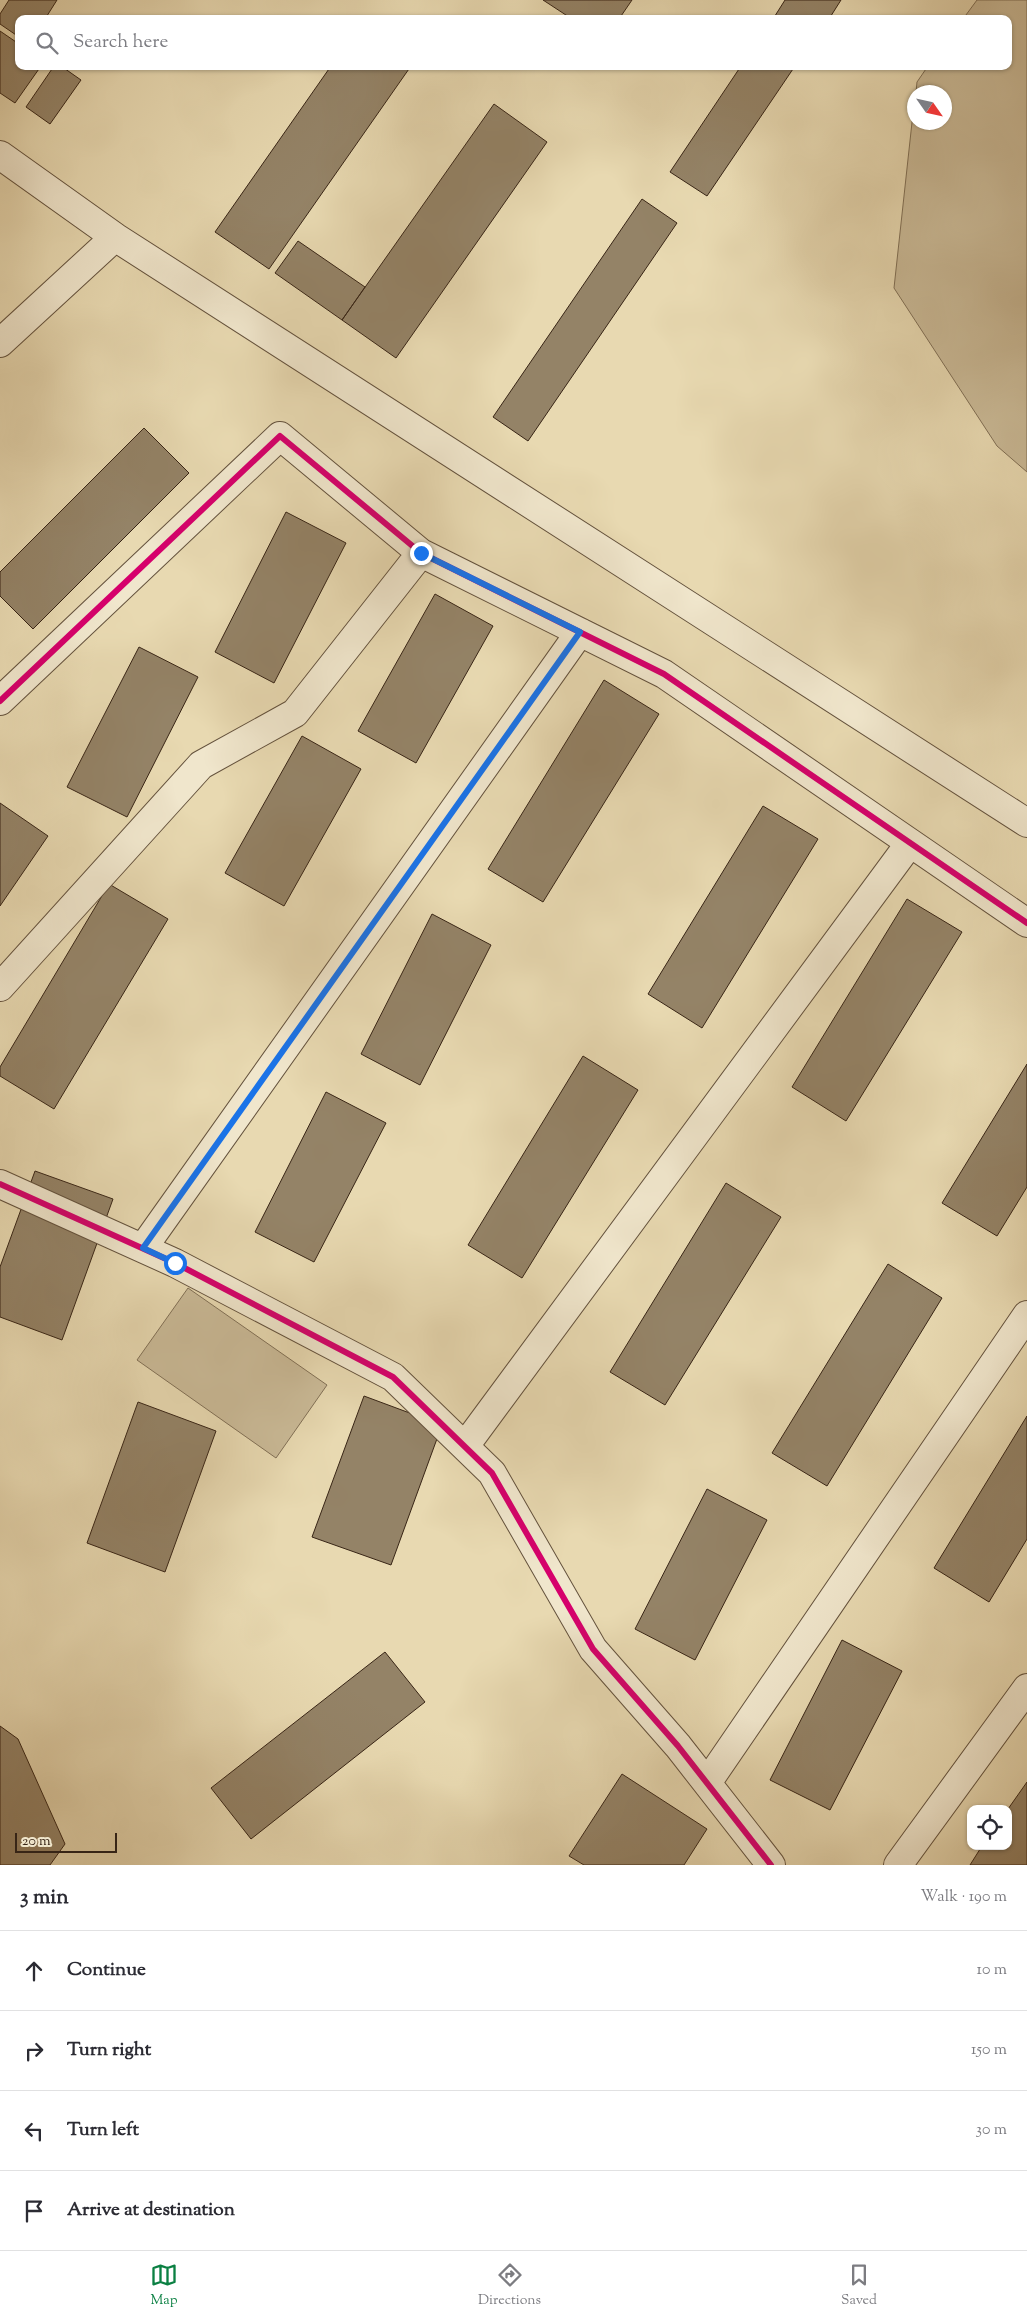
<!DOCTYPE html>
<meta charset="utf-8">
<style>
:root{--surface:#fff;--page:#f2f2f3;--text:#2b2b33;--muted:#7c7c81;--line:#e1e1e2;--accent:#0b8043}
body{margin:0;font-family:"Sorts Mill Goudy",serif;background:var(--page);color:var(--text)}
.controls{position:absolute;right:15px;bottom:15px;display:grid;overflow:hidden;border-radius:10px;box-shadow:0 1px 4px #0004}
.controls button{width:45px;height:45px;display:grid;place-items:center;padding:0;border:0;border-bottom:1px solid var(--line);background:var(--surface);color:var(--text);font:25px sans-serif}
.compass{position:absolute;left:907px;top:85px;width:45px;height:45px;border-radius:50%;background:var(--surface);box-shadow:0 1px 4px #0004;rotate:124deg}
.scale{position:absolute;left:15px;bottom:12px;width:102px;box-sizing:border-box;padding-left:5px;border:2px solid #382516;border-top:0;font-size:14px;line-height:18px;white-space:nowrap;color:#382516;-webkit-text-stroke:4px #f0e6cc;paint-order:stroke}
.stop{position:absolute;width:15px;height:15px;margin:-11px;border:4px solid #1a73e8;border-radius:50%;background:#fff}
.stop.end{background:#1a73e8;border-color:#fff;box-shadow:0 1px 5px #0008}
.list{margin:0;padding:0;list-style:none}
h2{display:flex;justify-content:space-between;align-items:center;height:65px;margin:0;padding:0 20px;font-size:21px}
h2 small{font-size:16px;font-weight:400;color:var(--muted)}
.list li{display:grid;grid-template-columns:32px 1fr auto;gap:15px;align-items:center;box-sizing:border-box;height:80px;padding:0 20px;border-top:1px solid var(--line)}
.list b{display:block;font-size:19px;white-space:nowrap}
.list em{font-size:16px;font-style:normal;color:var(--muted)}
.icon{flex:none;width:28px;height:28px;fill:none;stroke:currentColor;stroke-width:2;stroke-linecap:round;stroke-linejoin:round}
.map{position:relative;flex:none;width:1027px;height:1865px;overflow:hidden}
.search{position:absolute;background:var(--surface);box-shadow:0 1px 4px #0004;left:15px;right:15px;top:15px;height:55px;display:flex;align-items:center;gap:12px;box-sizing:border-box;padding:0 18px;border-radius:10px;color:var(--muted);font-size:19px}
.sheet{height:385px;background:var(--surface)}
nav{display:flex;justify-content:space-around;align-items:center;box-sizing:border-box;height:70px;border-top:1px solid var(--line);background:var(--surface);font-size:14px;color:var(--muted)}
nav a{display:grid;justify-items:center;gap:2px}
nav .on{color:var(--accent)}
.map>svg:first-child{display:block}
.green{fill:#caba97;stroke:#817056}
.building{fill:#948367;stroke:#382516}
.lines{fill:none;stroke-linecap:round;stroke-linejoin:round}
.minor-casing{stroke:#64523d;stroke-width:30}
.minor{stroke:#f0e6cc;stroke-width:28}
.cycleway-casing{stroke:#f0e6cc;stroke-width:9}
.cycleway{stroke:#d6006c;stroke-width:6}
.route{stroke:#1a73e8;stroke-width:6}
</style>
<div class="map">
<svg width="1027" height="1865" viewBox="0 0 1027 1865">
<rect width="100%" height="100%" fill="#e8d9b1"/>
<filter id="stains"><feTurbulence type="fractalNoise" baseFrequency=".004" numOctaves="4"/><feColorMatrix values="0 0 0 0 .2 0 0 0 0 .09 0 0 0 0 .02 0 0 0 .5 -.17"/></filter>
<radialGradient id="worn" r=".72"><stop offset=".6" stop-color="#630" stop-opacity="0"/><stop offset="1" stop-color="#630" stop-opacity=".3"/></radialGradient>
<path class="green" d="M 977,0 L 1027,0 L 1027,472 L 997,446 L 894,288 L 914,104 L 914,122 L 944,122 L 944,92 L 916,92 L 917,82 L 928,66 L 1008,66 L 1008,19 L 963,19 Z
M 188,1288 L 327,1385 L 276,1458 L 137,1360 Z"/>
<path class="building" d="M 9,0 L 57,0 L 45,19 L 19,19 L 19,37 L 0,24 L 0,14 Z
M 543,0 L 632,0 L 619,19 L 572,19 Z
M 785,0 L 841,0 L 829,19 L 773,19 Z
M 0,31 L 19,44 L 19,66 L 41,66 L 15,103 L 0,93 Z
M 54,66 L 61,66 L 81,80 L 50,124 L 26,107 Z
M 331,66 L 411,66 L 269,269 L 215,232 Z
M 741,66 L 795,66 L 707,196 L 670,172 Z
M 494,104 L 547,142 L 396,358 L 342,320 Z
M 642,199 L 677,223 L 528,441 L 493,417 Z
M 298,241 L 365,287 L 342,320 L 275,273 Z
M 144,428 L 189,473 L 33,629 L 0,596 L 0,572 Z
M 286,512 L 346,543 L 274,683 L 215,652 Z
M 435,594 L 493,626 L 416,763 L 358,731 Z
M 139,647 L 198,677 L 127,817 L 67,787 Z
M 604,680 L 659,714 L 543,902 L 488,869 Z
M 302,736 L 361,769 L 284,906 L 225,873 Z
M 0,803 L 48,836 L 0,906 Z
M 763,806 L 818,839 L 702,1028 L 648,994 Z
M 109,884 L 168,919 L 54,1109 L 0,1076 L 0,1067 Z
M 907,899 L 962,932 L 846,1121 L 792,1087 Z
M 432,914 L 491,945 L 420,1085 L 361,1054 Z
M 583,1056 L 638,1090 L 522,1278 L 468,1245 Z
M 1027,1064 L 1027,1187 L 997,1236 L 942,1203 Z
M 326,1092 L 386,1123 L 314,1262 L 255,1232 Z
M 35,1171 L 113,1199 L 62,1340 L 0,1317 L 0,1267 Z
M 726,1183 L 781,1217 L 665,1405 L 610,1372 Z
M 888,1264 L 942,1298 L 827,1486 L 772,1453 Z
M 364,1396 L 442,1425 L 391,1565 L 312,1537 Z
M 138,1402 L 216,1431 L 165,1572 L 87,1543 Z
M 1027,1416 L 1027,1539 L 989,1602 L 934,1568 Z
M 707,1489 L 767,1520 L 695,1660 L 635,1629 Z
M 842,1640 L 902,1671 L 830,1810 L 770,1780 Z
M 385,1652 L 425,1702 L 251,1839 L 211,1788 Z
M 0,1726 L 18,1739 L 65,1844 L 50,1865 L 0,1865 Z
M 622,1774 L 707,1829 L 684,1865 L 584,1865 L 569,1856 Z
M 1027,1782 L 1027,1865 L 970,1865 L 982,1846 L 1008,1846 L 1008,1809 Z"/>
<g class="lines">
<defs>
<path id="minor" d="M 0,155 L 115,237 L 0,343
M 115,237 L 1027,823
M 0,701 L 280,436 L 421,553 L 664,674 L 1027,923
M 0,987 L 201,765 L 295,713 L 421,553
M 0,1184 L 175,1263 L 393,1377 L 492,1473 L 593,1649 L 678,1746 L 771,1865
M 143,1248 L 580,632
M 465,1446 L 910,843
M 707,1783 L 1027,1315
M 898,1865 L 1027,1688"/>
</defs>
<use href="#minor" class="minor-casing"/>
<use href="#minor" class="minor"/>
<defs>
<path id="cycleway" d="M 0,701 L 280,436 L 421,553 L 664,674 L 1027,923
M 0,1184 L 175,1263 L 393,1377 L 492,1473 L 593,1649 L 678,1746 L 771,1865"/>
</defs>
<use href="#cycleway" class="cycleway-casing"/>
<use href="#cycleway" class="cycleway"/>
</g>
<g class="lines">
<path class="route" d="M 175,1263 L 143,1248 L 580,632 L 421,553"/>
</g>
<rect width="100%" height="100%" filter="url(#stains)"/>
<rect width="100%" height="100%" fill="url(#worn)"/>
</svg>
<div class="controls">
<button><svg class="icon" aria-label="locate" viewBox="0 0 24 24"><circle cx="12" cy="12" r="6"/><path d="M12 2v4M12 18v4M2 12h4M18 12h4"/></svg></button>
</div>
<svg class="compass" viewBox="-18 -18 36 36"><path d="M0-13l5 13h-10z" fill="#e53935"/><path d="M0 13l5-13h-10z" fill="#7c7c81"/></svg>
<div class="scale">20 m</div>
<div class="stop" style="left:175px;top:1263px"></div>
<div class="stop end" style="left:421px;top:553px"></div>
<div class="search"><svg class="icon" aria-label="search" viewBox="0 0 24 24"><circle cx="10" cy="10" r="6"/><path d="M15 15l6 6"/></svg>Search here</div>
</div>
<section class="sheet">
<h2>3 min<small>Walk · 190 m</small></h2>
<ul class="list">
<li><svg class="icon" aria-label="ahead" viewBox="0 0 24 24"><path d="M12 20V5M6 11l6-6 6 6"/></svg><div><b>Continue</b></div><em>10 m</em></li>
<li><svg class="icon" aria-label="right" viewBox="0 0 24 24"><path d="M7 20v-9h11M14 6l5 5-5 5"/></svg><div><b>Turn right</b></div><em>150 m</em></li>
<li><svg class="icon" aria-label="left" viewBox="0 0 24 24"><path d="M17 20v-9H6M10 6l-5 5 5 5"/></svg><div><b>Turn left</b></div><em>30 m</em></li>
<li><svg class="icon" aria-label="arrive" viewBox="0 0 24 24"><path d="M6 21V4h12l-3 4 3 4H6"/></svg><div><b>Arrive at destination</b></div></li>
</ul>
</section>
<nav>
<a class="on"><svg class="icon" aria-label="map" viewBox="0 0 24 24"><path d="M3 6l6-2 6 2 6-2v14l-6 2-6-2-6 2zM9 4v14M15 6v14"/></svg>Map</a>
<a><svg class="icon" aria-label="directions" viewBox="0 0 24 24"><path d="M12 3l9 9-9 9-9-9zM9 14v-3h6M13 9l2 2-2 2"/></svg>Directions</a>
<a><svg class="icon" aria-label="saved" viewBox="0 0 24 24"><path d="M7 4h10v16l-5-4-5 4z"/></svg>Saved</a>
</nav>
